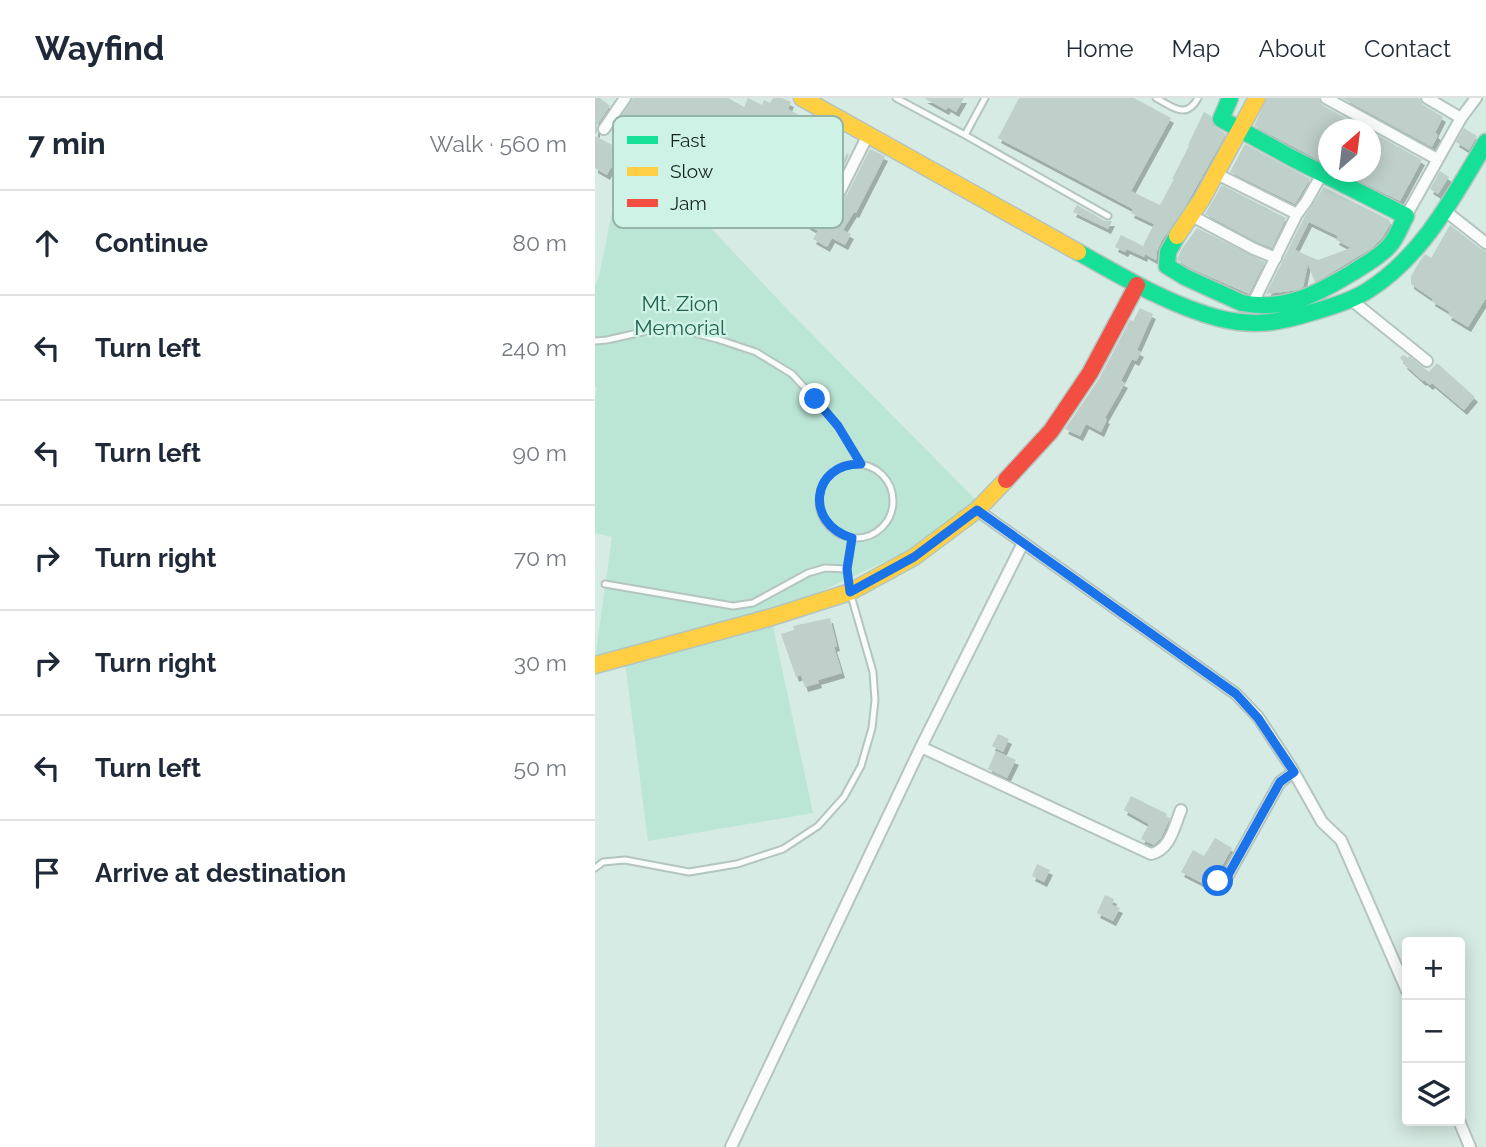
<!DOCTYPE html>
<meta charset="utf-8">
<style>
:root{--surface:#fff;--page:#f6f6f7;--text:#1f2937;--muted:#747a83;--line:#e0e1e3}
body{margin:0;font-family:Raleway,sans-serif;background:var(--page);color:var(--text)}
.controls{position:absolute;right:21px;bottom:21px;display:grid;overflow:hidden;border-radius:7px;box-shadow:0 4px 18px #0003}
.controls button{width:63px;height:63px;display:grid;place-items:center;padding:0;border:0;border-bottom:2px solid var(--line);background:var(--surface);color:var(--text);font:35px sans-serif}
.compass{position:absolute;left:723px;top:21px;width:63px;height:63px;border-radius:50%;background:var(--surface);box-shadow:0 4px 18px #0003;rotate:28deg}
.stop{position:absolute;width:21px;height:21px;margin:-16px;border:5px solid #1a73e8;border-radius:50%;background:#fff}
.stop.end{background:#1a73e8;border-color:#fff;box-shadow:0 2px 7px #0008}
.list{margin:0;padding:0;list-style:none}
h2{display:flex;justify-content:space-between;align-items:center;height:91px;margin:0;padding:0 28px;font-size:30px}
h2 small{font-size:23px;font-weight:400;color:var(--muted)}
.list li{display:grid;grid-template-columns:46px 1fr auto;gap:21px;align-items:center;box-sizing:border-box;height:105px;padding:0 28px;border-top:2px solid var(--line)}
.list b{display:block;font-size:26px;white-space:nowrap}
.list em{font-size:23px;font-style:normal;color:var(--muted)}
.icon{flex:none;width:38px;height:38px;fill:none;stroke:currentColor;stroke-width:2;stroke-linecap:round;stroke-linejoin:round}
.map{position:relative;flex:none;width:891px;height:1049px;overflow:hidden}
header{display:flex;align-items:center;gap:42px;box-sizing:border-box;height:98px;padding:0 35px;background:var(--surface);border-bottom:2px solid var(--line)}
header strong{font-size:33px}
nav{display:flex;gap:38px;margin-inline-start:auto;font-size:24px}
main{display:flex}
aside{flex:1;background:var(--surface)}
.map>svg:first-child{display:block}
.green{fill:#bbe6d6}
.building{fill:#bfcfc9;fill-rule:evenodd;filter:url(#shadow)}
.lines{fill:none;stroke-linecap:round;stroke-linejoin:round}
.lane-casing{stroke:#b4c4bf;stroke-width:9}
.street-casing{stroke:#b4c4bf;stroke-width:14}
.fast-casing{stroke:#b4c4bf;stroke-width:19}
.slow-casing{stroke:#b4c4bf;stroke-width:19}
.jam-casing{stroke:#b4c4bf;stroke-width:19}
.lane{stroke:#f9fcfb;stroke-width:5}
.street{stroke:#f9fcfb;stroke-width:10}
.fast{stroke:#16e098;stroke-width:16}
.slow{stroke:#ffcf43;stroke-width:16}
.jam{stroke:#f24e42;stroke-width:16}
.route{stroke:#1a73e8;stroke-width:9}
.labels{text-anchor:middle;stroke-width:5;stroke-linejoin:round;paint-order:stroke}
.park-label{font-size:21px;fill:#266452;stroke:#cef3e6}
.key{fill:#cef3e6;stroke:#96b5aa;stroke-width:2}
.key-label{font-size:19px;fill:#15231f}
</style>
<header>
<strong>Wayfind</strong>
<nav><a>Home</a><a>Map</a><a>About</a><a>Contact</a></nav>
</header>
<main>
<aside>
<h2>7 min<small>Walk · 560 m</small></h2>
<ul class="list">
<li><svg class="icon" aria-label="ahead" viewBox="0 0 24 24"><path d="M12 20V5M6 11l6-6 6 6"/></svg><div><b>Continue</b></div><em>80 m</em></li>
<li><svg class="icon" aria-label="left" viewBox="0 0 24 24"><path d="M17 20v-9H6M10 6l-5 5 5 5"/></svg><div><b>Turn left</b></div><em>240 m</em></li>
<li><svg class="icon" aria-label="left" viewBox="0 0 24 24"><path d="M17 20v-9H6M10 6l-5 5 5 5"/></svg><div><b>Turn left</b></div><em>90 m</em></li>
<li><svg class="icon" aria-label="right" viewBox="0 0 24 24"><path d="M7 20v-9h11M14 6l5 5-5 5"/></svg><div><b>Turn right</b></div><em>70 m</em></li>
<li><svg class="icon" aria-label="right" viewBox="0 0 24 24"><path d="M7 20v-9h11M14 6l5 5-5 5"/></svg><div><b>Turn right</b></div><em>30 m</em></li>
<li><svg class="icon" aria-label="left" viewBox="0 0 24 24"><path d="M17 20v-9H6M10 6l-5 5 5 5"/></svg><div><b>Turn left</b></div><em>50 m</em></li>
<li><svg class="icon" aria-label="arrive" viewBox="0 0 24 24"><path d="M6 21V4h12l-3 4 3 4H6"/></svg><div><b>Arrive at destination</b></div></li>
</ul>
</aside>
<div class="map">
<svg width="891" height="1049" viewBox="0 0 891 1049">
<defs>
<filter id="shadow"><feDropShadow dx="3" dy="5" stdDeviation="0" flood-color="#0004"/></filter>
</defs>
<rect width="100%" height="100%" fill="#d6ebe3"/>
<path class="green" d="M 44,43 L 95,108 L 193,212 L 381,402 L 315,452 L 205,503 L 0,561 L 17,439 L 0,435 L 0,299 L 2,290 L 0,289 L 0,188 L 4,179 L 24,79 Z
M 177,524 L 218,715 L 53,743 L 30,564 Z"/>
<path class="building" d="M 0,0 L 5,0 L 15,8 L 2,27 L 2,34 L 0,37 Z
M 38,0 L 133,0 L 149,9 L 153,0 L 167,7 L 169,2 L 175,5 L 178,0 L 187,0 L 196,4 L 193,11 L 217,24 L 218,22 L 241,37 L 228,61 L 213,53 L 189,93 L 179,87 L 182,83 L 123,53 L 101,39 L 96,47 L 73,37 L 78,28 L 62,19 L 52,37 L 45,34 L 41,42 L 33,37 L 35,34 L 21,27 Z
M 329,0 L 369,0 L 361,14 L 353,9 L 351,12 Z
M 424,0 L 539,0 L 576,20 L 536,93 L 565,107 L 579,81 L 577,81 L 594,48 L 593,47 L 609,14 L 616,18 L 618,27 L 631,36 L 590,109 L 567,142 L 562,153 L 561,162 L 550,156 L 549,159 L 532,151 L 530,154 L 520,149 L 526,137 L 548,148 L 559,126 L 536,115 L 538,111 L 403,40 Z
M 672,0 L 723,0 L 727,7 L 772,32 L 733,32 L 733,67 L 659,28 Z
M 747,0 L 824,0 L 827,6 L 848,19 L 840,35 L 843,37 L 837,49 Z
M 869,30 L 882,38 L 874,52 L 861,44 Z
M 775,33 L 827,62 L 805,103 L 746,74 L 775,74 Z
M 0,38 L 25,51 L 20,59 L 24,61 L 19,70 L 16,69 L 12,77 L 0,70 Z
M 650,46 L 715,81 L 700,106 L 635,74 Z
M 275,51 L 290,58 L 261,115 L 259,114 L 248,132 L 256,136 L 250,147 L 237,140 L 232,149 L 218,141 L 223,133 L 209,125 L 216,115 L 220,118 L 252,55 L 254,57 L 237,93 L 239,98 L 245,101 L 252,97 Z
M 845,73 L 854,79 L 843,96 L 835,91 Z
M 627,87 L 691,120 L 677,150 L 662,144 L 610,116 Z
M 729,89 L 795,122 L 794,123 L 796,125 L 787,140 L 777,150 L 726,181 L 720,184 L 713,166 L 708,189 L 703,192 L 671,196 L 709,120 ZM 714,124 L 743,138 L 741,142 L 756,150 L 723,162 L 700,152 Z
M 482,107 L 510,123 L 517,123 L 513,131 L 478,114 Z
M 855,127 L 886,151 L 891,153 L 891,200 L 873,229 L 853,217 L 855,214 L 837,203 L 838,201 L 816,186 L 816,178 L 826,161 L 830,156 L 836,160 Z
M 602,130 L 670,164 L 654,196 L 595,170 L 582,162 L 586,152 Z
M 545,210 L 558,216 L 542,252 L 546,254 L 541,263 L 537,261 L 526,283 L 530,285 L 510,320 L 512,321 L 506,334 L 491,326 L 485,338 L 470,331 L 504,281 L 535,222 L 538,223 Z
M 808,257 L 813,260 L 814,258 L 834,274 L 842,265 L 880,299 L 869,312 L 837,285 L 835,287 L 829,282 L 828,283 L 809,266 L 810,265 L 805,260 Z
M 235,520 L 242,548 L 239,549 L 247,575 L 223,582 L 224,585 L 210,589 L 206,577 L 201,579 L 186,536 L 199,532 L 198,528 Z
M 403,636 L 414,641 L 408,654 L 397,648 Z
M 401,653 L 421,662 L 412,680 L 393,671 Z
M 536,698 L 572,716 L 571,718 L 575,720 L 566,740 L 559,747 L 546,741 L 554,726 L 529,712 Z
M 620,740 L 637,750 L 623,775 L 616,779 L 615,789 L 586,774 L 598,752 L 609,758 Z
M 442,766 L 455,772 L 449,784 L 437,778 Z
M 510,797 L 519,801 L 517,807 L 525,810 L 518,823 L 502,815 Z"/>
<g class="lines">
<defs>
<path id="lane" d="M 301,0 L 370,37 L 390,0
M 561,0 C 578,9 591,22 603,0
M 370,37 L 513,118
M 0,243 L 12,242 L 56,232 L 84,231 L 122,241 L 161,254 L 197,276 L 220,301 L 243,328 L 266,366
M224 403a37 37 0 1 1 74 0a37 37 0 1 1-74 0Z
M 10,486 L 138,508 L 158,505 L 213,475 L 230,470 L 252,471
M 0,770 L 8,764 L 30,762 L 94,774 L 142,766 L 188,751 L 223,728 L 249,699 L 266,668 L 277,630 L 280,602 L 278,574 L 255,494 L 252,471 L 257,440"/>
<path id="street" d="M 731,0 L 842,61
M 832,0 L 866,20
M 9,31 L 30,0
M 622,76 L 702,116
M 245,93 L 273,37
M 849,112 L 891,145
M 597,118 L 659,151 L 681,160
M 811,118 L 866,20 L 881,0
M 755,201 L 832,263
M 657,207 L 702,116 L 711,104 L 727,76
M 382,412 L 641,596 L 663,619 L 696,669 L 727,724 L 746,742 L 812,893
M 326,649 L 556,756 C 575,752 579,729 586,712
M 623,783 L 632,779 L 685,684 L 699,674
M 864,1023 L 875,1049
M 136,1049 L 326,649 L 428,445"/>
<path id="fast" d="M 582,138 L 573,154 L 572,168 L 590,179 L 647,205 C 692,214 723,195 760,173 C 772,165 786,158 795,147 C 802,139 806,127 811,118 L 695,59 L 626,21 L 635,0
M 483,154 C 528,179 574,207 623,220 C 659,229 683,225 718,214 C 736,209 756,203 772,193 C 827,159 859,98 891,44"/>
<path id="slow" d="M 207,0 L 483,154
M 582,138 L 607,101 L 662,0
M 0,567 L 177,519 L 255,494 L 319,459 L 382,412 L 411,382"/>
<path id="jam" d="M 411,382 L 456,333 L 495,275 L 542,187"/>
</defs>
<use href="#lane" class="lane-casing"/>
<use href="#street" class="street-casing"/>
<use href="#fast" class="fast-casing"/>
<use href="#slow" class="slow-casing"/>
<use href="#jam" class="jam-casing"/>
<use href="#lane" class="lane"/>
<use href="#street" class="street"/>
<use href="#fast" class="fast"/>
<use href="#slow" class="slow"/>
<use href="#jam" class="jam"/>
</g>
<g class="lines">
<path class="route" d="M 220,301 L 243,328 L 266,366 C 216,365 209,426 257,440 L 252,471 L 255,494 L 319,459 L 382,412 L 641,596 L 663,620 L 699,674 L 685,684 L 632,779 L 623,783"/>
</g>
<g class="labels">
<g class="park-label">
<text x="85" y="213">Mt. Zion<tspan x="85" dy="24">Memorial</tspan></text>
</g>
</g>
<rect x="18" y="18" width="230" height="112" rx="10" class="key"/>
<rect x="32" y="38" width="31" height="8" fill="#16e098"/>
<rect x="32" y="69" width="31" height="9" fill="#ffcf43"/>
<rect x="32" y="101" width="31" height="8" fill="#f24e42"/>
<g class="key-label">
<text x="75" y="49">Fast</text>
<text x="75" y="80">Slow</text>
<text x="75" y="112">Jam</text>
</g>
</svg>
<div class="controls">
<button>+</button>
<button>−</button>
<button><svg class="icon" aria-label="layers" viewBox="0 0 24 24"><path d="M12 4l9 5-9 5-9-5zM3 14l9 5 9-5"/></svg></button>
</div>
<svg class="compass" viewBox="-18 -18 36 36"><path d="M0-13l5 13h-10z" fill="#e53935"/><path d="M0 13l5-13h-10z" fill="#747a83"/></svg>
<div class="stop" style="left:623px;top:783px"></div>
<div class="stop end" style="left:220px;top:301px"></div>
</div>
</main>
